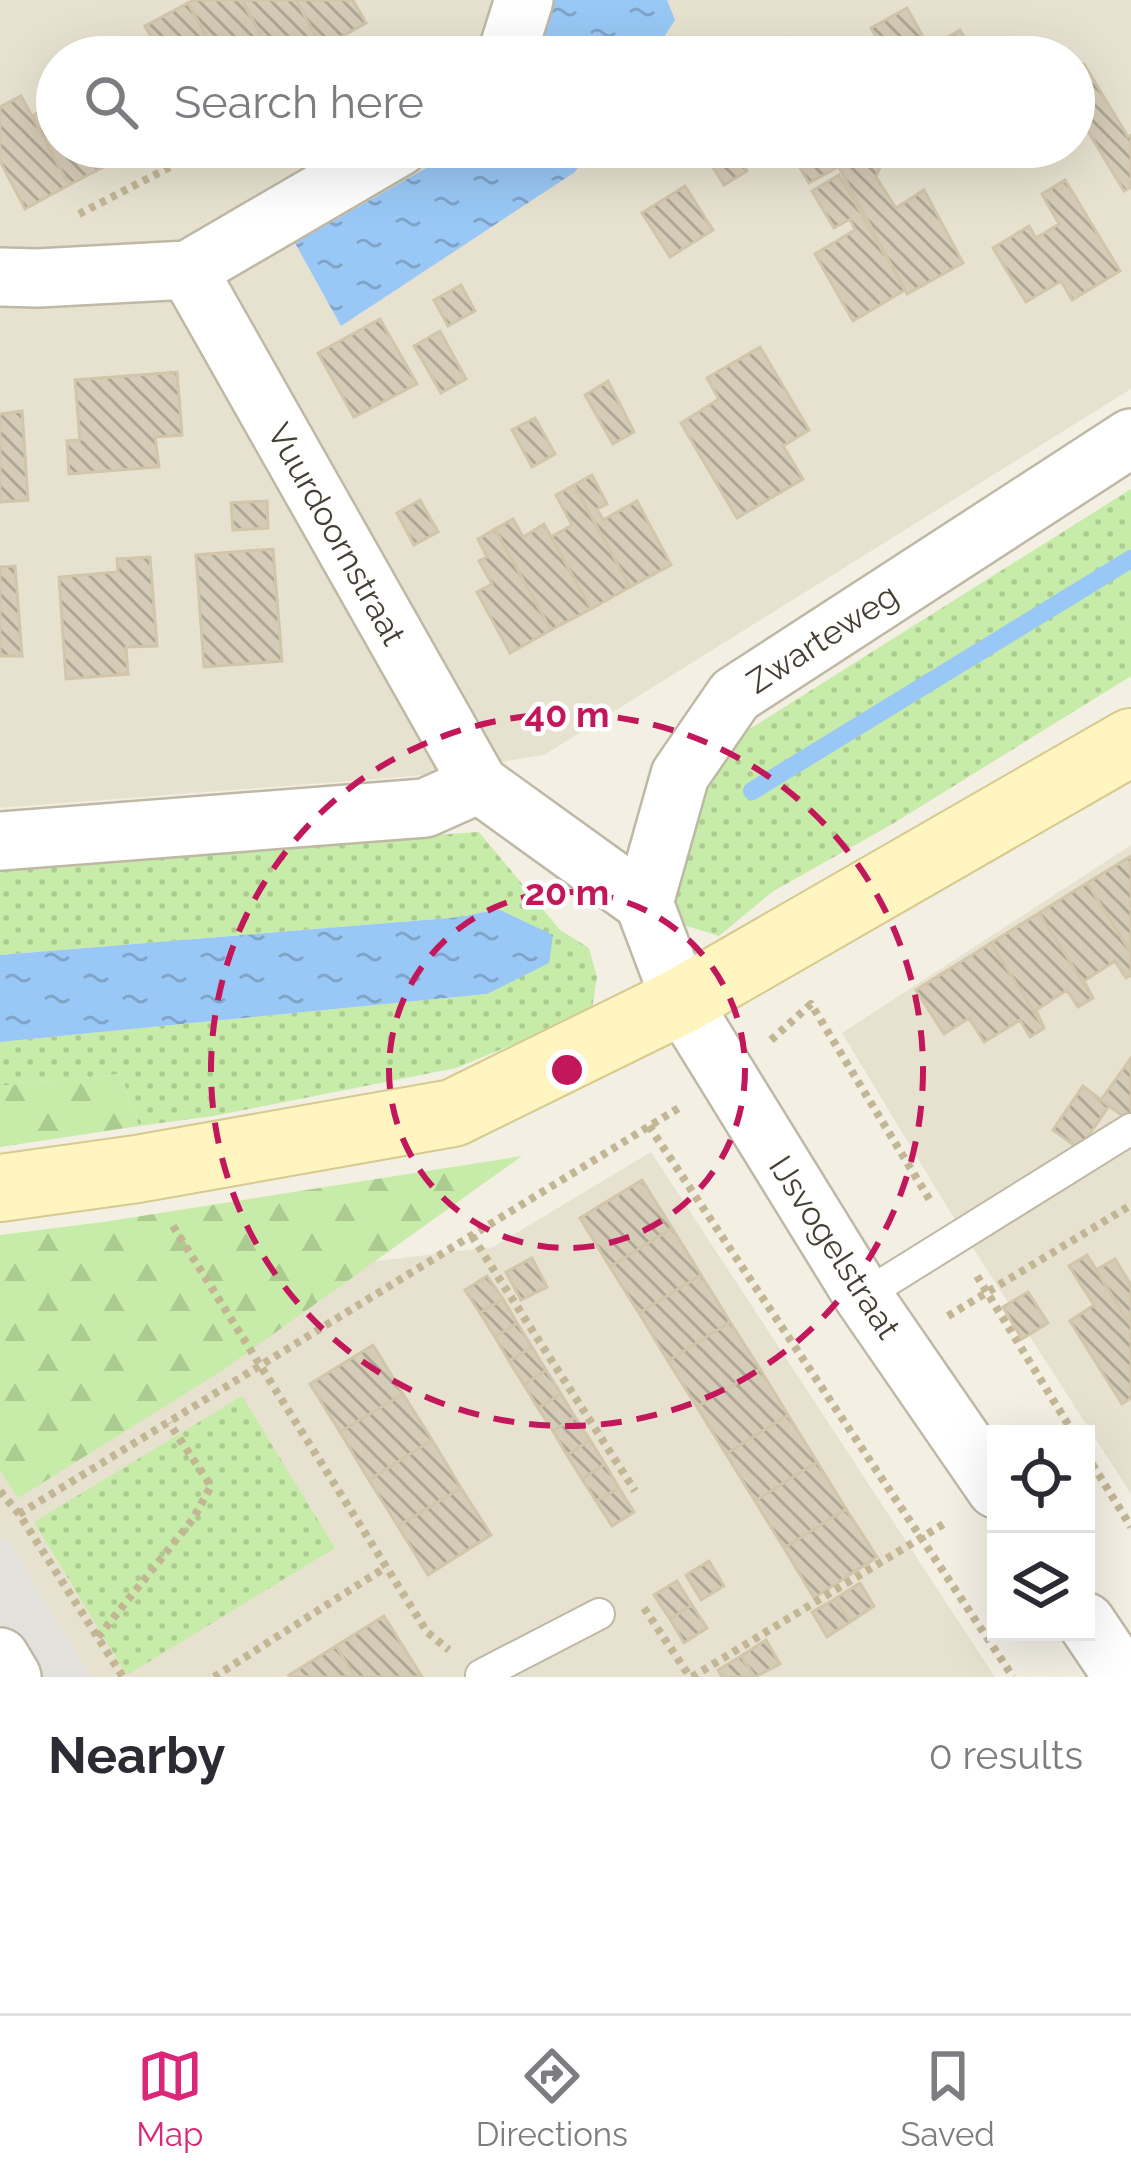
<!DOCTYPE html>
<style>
:root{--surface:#fff;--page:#f7f7f7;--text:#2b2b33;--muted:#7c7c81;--line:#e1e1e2;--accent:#db2777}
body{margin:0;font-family:Raleway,sans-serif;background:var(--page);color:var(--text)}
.controls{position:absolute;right:36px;bottom:36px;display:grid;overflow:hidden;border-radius:0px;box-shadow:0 12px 48px #0002}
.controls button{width:108px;height:108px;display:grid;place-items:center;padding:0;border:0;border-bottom:3px solid var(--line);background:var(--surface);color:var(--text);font:60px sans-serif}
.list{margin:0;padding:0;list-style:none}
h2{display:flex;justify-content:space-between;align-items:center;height:156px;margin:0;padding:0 48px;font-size:51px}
h2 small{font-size:39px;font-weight:400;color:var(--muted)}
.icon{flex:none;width:66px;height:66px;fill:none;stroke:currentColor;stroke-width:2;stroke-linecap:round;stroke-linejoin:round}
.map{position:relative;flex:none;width:1131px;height:1677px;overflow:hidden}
.search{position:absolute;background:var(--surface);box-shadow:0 12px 48px #0002;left:36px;right:36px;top:36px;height:132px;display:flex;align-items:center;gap:30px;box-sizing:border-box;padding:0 42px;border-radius:66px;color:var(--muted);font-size:45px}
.sheet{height:336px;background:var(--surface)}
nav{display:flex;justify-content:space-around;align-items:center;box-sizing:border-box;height:168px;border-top:3px solid var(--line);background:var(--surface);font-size:33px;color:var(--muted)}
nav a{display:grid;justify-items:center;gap:6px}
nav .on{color:var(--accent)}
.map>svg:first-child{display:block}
.residential{fill:#e7e2d0;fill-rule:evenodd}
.green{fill:url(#green-dots)}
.forest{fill:url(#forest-firs)}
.parking{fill:#e3e1dc}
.water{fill:url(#water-ripples)}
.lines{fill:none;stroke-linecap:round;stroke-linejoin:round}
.stream{stroke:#99c8f6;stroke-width:18}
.building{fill:url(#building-back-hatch);stroke:#d1c5aa;stroke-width:3}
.service-casing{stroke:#bfb8a5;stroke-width:34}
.minor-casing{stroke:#bfb8a5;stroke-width:62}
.secondary-casing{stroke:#d6ca8e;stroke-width:70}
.path{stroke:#c2b695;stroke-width:8;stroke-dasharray:6 6;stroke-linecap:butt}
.service{stroke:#fff;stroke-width:30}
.minor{stroke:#fff;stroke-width:57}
.secondary{stroke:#fff5c1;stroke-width:66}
.ring{fill:none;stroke:#c2185b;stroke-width:6;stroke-dasharray:21 15}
.labels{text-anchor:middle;stroke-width:9;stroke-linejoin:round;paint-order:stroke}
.street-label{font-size:33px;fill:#453f33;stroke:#fff}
.centre{fill:#c2185b;stroke:#fff;stroke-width:6}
.ring-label{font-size:36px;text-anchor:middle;font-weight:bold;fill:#c2185b;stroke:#fff;stroke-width:9;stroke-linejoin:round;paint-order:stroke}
</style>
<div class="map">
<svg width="1131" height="1677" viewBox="0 0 1131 1677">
<defs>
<pattern id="green-dots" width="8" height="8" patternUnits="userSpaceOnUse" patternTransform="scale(3)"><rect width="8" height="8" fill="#c7eba8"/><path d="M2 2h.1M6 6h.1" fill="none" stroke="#accb91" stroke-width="1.8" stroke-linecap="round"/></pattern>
<pattern id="forest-firs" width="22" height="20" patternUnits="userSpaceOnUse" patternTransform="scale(3)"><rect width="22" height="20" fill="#c7eba8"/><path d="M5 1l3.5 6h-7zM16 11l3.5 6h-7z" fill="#accb91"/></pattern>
<pattern id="water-ripples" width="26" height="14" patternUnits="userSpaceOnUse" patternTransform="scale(3)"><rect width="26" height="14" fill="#99c8f6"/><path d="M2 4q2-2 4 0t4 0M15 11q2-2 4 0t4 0" fill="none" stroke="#7fa4c8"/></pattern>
<pattern id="building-back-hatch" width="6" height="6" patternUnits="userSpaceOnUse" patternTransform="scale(3)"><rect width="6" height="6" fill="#d5ccb7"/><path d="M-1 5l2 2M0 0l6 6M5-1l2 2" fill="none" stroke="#afa795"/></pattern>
</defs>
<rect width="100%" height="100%" fill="#f3efe3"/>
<path class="residential" d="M 0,0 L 1131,0 L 1131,389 L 544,755 L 415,776 L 0,808 ZM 57,57 L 1074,57 L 1074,147 L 57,147 Z
M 1131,845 L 1131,1494 L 955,1220 L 842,1033 Z
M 651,1152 L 995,1677 L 0,1677 L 0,1306 L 493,1247 Z"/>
<path class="green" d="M 1131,489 L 1131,676 L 894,823 L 772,892 L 719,936 L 671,921 L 670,869 L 692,808 L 729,742 Z
M 479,832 L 560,930 L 589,948 L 597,977 L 592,1009 L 575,1019 L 456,1068 L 213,1116 L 139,1126 L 121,1074 L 0,1086 L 0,1042 L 487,994 L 498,909 L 461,917 L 0,955 L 0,864 Z
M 242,1396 L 335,1548 L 127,1675 L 34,1522 Z"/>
<path class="forest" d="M 121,1074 L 139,1126 L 0,1147 L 0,1086 Z
M 522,1156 L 223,1370 L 18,1498 L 0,1471 L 0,1235 L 103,1222 Z"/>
<path class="parking" d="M 7,1539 L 91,1677 L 32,1677 L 0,1624 L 0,1543 Z"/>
<path class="water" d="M 553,0 L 667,0 L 675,20 L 651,57 L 538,57 Z
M 463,147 L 592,147 L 575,172 L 341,326 L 295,243 Z
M 498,909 L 553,935 L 549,963 L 487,994 L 0,1042 L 0,955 L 461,917 Z"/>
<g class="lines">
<path class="stream" d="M 752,791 L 1131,559"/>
</g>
<path class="building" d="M 194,0 L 242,0 L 273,57 L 218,57 L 188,3 Z
M 244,0 L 296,0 L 322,48 L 305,57 L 273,57 L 242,1 Z
M 296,0 L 353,0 L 366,23 L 322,48 Z
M 188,3 L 218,57 L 163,57 L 145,26 Z
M 907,8 L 927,44 L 905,57 L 888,57 L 871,28 Z
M 960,30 L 976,57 L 914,57 Z
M 789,37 L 801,57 L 756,57 Z
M 1084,64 L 1128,137 L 1131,135 L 1131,187 L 1124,191 L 1074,108 L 1074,69 Z
M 21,96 L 69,185 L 25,209 L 0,161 L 0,107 Z
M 57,102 L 57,147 L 103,147 L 111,163 L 69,185 L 32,116 Z
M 721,147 L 733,147 L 747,171 L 724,185 L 706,156 Z
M 788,147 L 824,147 L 836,168 L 809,183 Z
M 853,147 L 870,147 L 881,165 L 876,177 L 896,208 L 924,190 L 963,263 L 907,294 L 834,158 Z
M 839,175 L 905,290 L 853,321 L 815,254 L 855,230 L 850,219 L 834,228 L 812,191 Z
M 1065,180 L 1120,271 L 1072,300 L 1061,281 L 1026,302 L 993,248 L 1029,226 L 1036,238 L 1059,224 L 1042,194 Z
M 685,186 L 713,230 L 670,257 L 642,213 Z
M 461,285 L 475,311 L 448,326 L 434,300 Z
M 380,319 L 417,384 L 354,417 L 318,353 Z
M 440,331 L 466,379 L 441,393 L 414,346 Z
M 760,347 L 809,430 L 783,446 L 803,479 L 737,518 L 681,423 L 719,399 L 707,378 Z
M 177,372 L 182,435 L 155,437 L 159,467 L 69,474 L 67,441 L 80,440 L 75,380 Z
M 608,381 L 634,432 L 613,444 L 585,395 Z
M 22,411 L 28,500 L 0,502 L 0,414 Z
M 535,418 L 555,454 L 532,467 L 512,430 Z
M 592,475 L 607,504 L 597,509 L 603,520 L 637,501 L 671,565 L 630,587 L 574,485 Z
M 574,485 L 630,587 L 591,609 L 551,537 L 572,525 L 556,495 Z
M 420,500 L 438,532 L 414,545 L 397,513 Z
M 267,501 L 268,528 L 233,530 L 231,503 Z
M 513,519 L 523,537 L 544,524 L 591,609 L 551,630 L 495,529 Z
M 495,529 L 551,630 L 510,653 L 477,592 L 492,584 L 479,561 L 487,557 L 478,539 Z
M 273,549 L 282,661 L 204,667 L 196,555 Z
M 150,557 L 157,646 L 126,647 L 128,674 L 66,679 L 59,577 L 118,572 L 117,559 Z
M 15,566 L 22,656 L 0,656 L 0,567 Z
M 1131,856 L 1131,953 L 1087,883 Z
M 1087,883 L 1131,953 L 1131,975 L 1126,978 L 1115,961 L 1084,981 L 1093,998 L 1039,913 Z
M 1039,913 L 1093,998 L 1078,1007 L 1067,990 L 1036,1010 L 1044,1028 L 991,943 Z
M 991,943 L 1044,1028 L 1030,1037 L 1020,1020 L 984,1042 L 969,1018 L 944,1034 L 916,990 Z
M 1131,1058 L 1131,1113 L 1127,1119 L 1101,1100 Z
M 1083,1086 L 1109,1106 L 1079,1149 L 1053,1130 Z
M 642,1180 L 672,1228 L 610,1267 L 580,1218 Z
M 672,1228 L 701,1275 L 639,1313 L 610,1267 Z
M 1087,1255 L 1131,1326 L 1131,1398 L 1122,1404 L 1070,1321 L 1094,1305 L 1069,1266 Z
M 532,1258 L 547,1287 L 521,1300 L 506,1272 Z
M 1115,1259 L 1131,1285 L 1131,1326 L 1096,1270 Z
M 701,1275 L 730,1322 L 668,1361 L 639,1313 Z
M 487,1276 L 503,1299 L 480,1313 L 465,1290 Z
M 1028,1292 L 1048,1323 L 1022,1339 L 1003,1307 Z
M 503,1299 L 517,1323 L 495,1337 L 480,1313 Z
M 730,1322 L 760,1369 L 697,1407 L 668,1361 Z
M 517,1323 L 532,1347 L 509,1361 L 495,1337 Z
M 373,1345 L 403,1394 L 340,1432 L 310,1384 Z
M 532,1347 L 546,1370 L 524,1385 L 509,1361 Z
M 760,1369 L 788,1415 L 726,1454 L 697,1407 Z
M 546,1370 L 561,1394 L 538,1408 L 524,1385 Z
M 403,1394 L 432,1440 L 369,1480 L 340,1432 Z
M 561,1394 L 575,1417 L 553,1431 L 538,1408 Z
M 788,1415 L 817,1462 L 755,1501 L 726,1454 Z
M 575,1417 L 590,1440 L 567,1455 L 553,1431 Z
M 432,1440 L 461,1488 L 398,1526 L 369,1480 Z
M 590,1440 L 605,1464 L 582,1479 L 567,1455 Z
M 817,1462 L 846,1509 L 784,1548 L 755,1501 Z
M 605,1464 L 619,1488 L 596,1501 L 582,1479 Z
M 461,1488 L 491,1535 L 428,1575 L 398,1526 Z
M 619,1488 L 634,1512 L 612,1526 L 596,1501 Z
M 846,1509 L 877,1557 L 814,1598 L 784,1548 Z
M 709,1561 L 724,1586 L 701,1600 L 686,1575 Z
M 677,1581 L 692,1605 L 670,1619 L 654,1595 Z
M 860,1583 L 874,1606 L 850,1622 L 835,1599 Z
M 835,1599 L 850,1622 L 827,1637 L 812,1612 Z
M 692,1605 L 707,1628 L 684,1643 L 670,1619 Z
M 384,1616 L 422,1677 L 355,1677 L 336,1646 Z
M 766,1640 L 780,1664 L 755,1677 L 741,1656 Z
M 336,1646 L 355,1677 L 291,1677 L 289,1675 Z
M 741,1656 L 755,1677 L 722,1677 L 718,1670 Z"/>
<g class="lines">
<defs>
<path id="service" d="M 863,1296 L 1131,1129
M 482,1677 L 481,1675 L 599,1614"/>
<path id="minor" d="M 506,57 L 524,0
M 188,270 L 399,147
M 0,277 L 38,278 L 188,270 L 479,784 L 644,903
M 0,841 L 425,808 L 479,784
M 996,1489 L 863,1296 L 681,1001 L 644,903 L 680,775 L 735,695 L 1131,438
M 1086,1622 L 1123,1677
M 0,1657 L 12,1677"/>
<path id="secondary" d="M 0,1188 L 137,1169 L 453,1113 L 681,1001 L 1131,742"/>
</defs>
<use href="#service" class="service-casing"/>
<use href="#minor" class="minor-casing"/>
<use href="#secondary" class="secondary-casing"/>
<path class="path" d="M 79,214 L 209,147
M 771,1040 L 811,1004 L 931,1202
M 649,1126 L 1013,1677
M 173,1226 L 427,1632 L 449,1650
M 472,1236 L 635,1491
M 977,1276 L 1074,1434
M 948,1316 L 1131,1205
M 1086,1454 L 1131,1527
M 0,1491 L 19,1514 L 123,1677
M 19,1514 L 682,1106
M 644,1608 L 690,1677
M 98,1637 L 193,1519 L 211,1486 L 169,1423
M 214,1677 L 386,1567
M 692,1677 L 947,1522"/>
<use href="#service" class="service"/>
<use href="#minor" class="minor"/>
<use href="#secondary" class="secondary"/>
</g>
<g class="ring">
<circle cx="567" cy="1070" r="178"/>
<circle cx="567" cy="1070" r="356"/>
</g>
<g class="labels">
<g class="street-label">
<text transform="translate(337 534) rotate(61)" y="12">Vuurdoornstraat</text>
<text transform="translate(822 638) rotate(-33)" y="12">Zwarteweg</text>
<text transform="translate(835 1247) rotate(57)" y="12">IJsvogelstraat</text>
</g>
</g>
<circle cx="567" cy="1070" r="18" class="centre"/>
<g class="ring-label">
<text x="567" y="727">40 m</text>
<text x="567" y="905">20 m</text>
</g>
</svg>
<div class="controls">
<button><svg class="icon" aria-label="locate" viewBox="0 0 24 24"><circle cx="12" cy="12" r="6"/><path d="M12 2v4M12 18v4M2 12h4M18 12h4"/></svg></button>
<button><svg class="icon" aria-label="layers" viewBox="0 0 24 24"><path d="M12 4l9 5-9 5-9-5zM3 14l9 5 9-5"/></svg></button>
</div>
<div class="search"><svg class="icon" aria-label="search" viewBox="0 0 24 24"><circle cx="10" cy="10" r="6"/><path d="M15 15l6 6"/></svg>Search here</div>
</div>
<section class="sheet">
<h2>Nearby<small>0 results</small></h2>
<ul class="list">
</ul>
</section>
<nav>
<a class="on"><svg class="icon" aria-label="map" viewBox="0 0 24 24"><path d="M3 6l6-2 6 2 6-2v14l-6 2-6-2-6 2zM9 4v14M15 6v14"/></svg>Map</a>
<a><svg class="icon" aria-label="directions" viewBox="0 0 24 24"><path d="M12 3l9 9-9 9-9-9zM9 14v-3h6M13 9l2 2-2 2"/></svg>Directions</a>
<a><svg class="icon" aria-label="saved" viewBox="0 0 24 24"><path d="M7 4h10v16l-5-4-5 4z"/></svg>Saved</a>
</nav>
